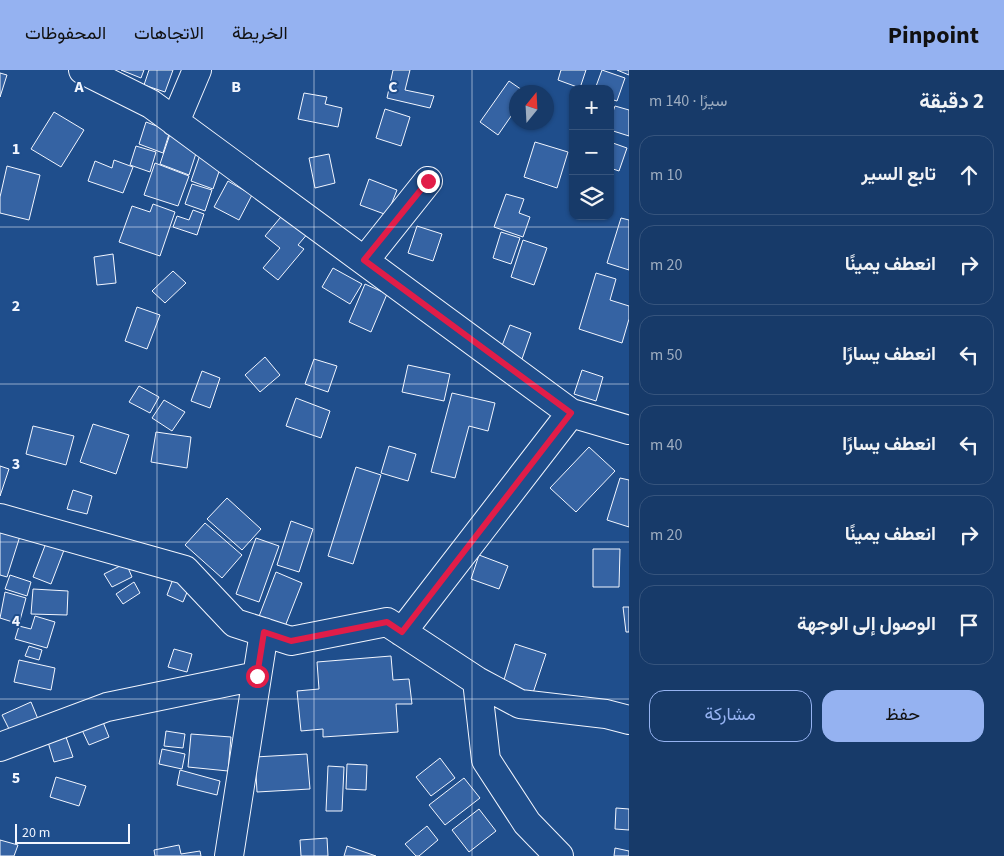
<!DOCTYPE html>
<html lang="ar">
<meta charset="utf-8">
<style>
:root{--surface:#173a69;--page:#20416f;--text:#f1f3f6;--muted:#9eadc0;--line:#36547d;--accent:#95b2f1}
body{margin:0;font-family:"Source Sans 3",Vazirmatn,sans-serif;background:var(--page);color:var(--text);direction:rtl}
.controls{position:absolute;right:15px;top:15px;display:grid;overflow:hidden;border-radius:10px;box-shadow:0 1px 4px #0004}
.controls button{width:45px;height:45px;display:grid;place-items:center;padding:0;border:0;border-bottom:1px solid var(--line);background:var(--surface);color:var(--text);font:25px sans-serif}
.compass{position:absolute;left:509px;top:15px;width:45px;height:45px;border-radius:50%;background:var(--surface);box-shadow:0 1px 4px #0004;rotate:18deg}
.scale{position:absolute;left:15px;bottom:12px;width:115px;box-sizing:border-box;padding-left:5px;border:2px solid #f2f6ff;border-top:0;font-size:14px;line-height:18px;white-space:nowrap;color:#f2f6ff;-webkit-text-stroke:4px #1f4e8c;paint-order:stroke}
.stop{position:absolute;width:15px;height:15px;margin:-11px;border:4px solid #e11d48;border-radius:50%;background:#fff}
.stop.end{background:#e11d48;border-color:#fff;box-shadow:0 1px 5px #0008}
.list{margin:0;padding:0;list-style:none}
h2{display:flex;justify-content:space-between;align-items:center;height:65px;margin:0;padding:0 20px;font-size:21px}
h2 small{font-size:16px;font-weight:400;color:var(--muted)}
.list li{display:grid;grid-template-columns:32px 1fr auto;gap:15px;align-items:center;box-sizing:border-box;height:80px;margin:0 10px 10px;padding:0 10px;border:1px solid var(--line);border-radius:15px}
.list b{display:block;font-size:19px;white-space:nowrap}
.list em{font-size:16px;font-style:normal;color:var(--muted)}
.actions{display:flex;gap:10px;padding:15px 20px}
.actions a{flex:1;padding:11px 0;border:1px solid var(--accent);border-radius:15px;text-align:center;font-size:18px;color:var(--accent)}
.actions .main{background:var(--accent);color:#111}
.icon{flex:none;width:28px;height:28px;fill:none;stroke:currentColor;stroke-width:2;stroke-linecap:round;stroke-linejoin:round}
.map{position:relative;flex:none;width:629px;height:786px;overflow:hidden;direction:ltr}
header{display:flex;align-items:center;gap:30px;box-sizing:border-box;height:70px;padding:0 25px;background:var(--accent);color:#111}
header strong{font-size:24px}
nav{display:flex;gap:28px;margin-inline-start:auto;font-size:18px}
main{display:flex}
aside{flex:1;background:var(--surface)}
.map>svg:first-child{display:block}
.building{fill:#3563a3;stroke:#f2f6ff}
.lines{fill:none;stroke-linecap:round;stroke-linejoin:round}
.minor-casing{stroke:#f2f6ff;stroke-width:30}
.minor{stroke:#1f4e8c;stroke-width:28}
.route{stroke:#e11d48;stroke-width:6}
.grid{fill:none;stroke:#f2f6ff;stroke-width:1;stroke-opacity:0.55}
.grid-label{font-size:16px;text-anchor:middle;font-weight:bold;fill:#f2f6ff;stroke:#1f4e8c;stroke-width:4;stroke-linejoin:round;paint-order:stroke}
</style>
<header>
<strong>Pinpoint</strong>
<nav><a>الخريطة</a><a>الاتجاهات</a><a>المحفوظات</a></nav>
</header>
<main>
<aside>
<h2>2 دقيقة<small>سيرًا · 140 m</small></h2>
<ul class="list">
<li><svg class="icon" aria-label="ahead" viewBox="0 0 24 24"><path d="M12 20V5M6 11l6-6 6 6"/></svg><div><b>تابع السير</b></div><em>10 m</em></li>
<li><svg class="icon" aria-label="right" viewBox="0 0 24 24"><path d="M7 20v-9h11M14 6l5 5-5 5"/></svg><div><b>انعطف يمينًا</b></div><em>20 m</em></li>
<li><svg class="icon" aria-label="left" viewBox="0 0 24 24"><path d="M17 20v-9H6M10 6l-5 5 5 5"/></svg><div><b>انعطف يسارًا</b></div><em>50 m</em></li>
<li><svg class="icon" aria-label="left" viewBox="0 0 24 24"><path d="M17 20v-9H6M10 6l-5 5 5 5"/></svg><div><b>انعطف يسارًا</b></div><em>40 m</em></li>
<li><svg class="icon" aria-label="right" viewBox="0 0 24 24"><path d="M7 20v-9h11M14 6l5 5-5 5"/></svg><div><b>انعطف يمينًا</b></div><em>20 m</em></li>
<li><svg class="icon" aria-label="arrive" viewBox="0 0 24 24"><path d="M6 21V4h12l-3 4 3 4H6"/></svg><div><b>الوصول إلى الوجهة</b></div></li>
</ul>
<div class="actions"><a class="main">حفظ</a><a>مشاركة</a></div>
</aside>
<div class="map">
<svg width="629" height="786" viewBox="0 0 629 786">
<rect width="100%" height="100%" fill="#1f4e8c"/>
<path class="building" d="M 121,0 L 144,0 L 141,8 Z
M 149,0 L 173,0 L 165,22 L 144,15 Z
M 393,0 L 410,0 L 405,20 L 434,26 L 430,38 L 387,28 Z
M 561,0 L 586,0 L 580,18 L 558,10 Z
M 602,0 L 625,8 L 617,31 L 610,29 L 610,19 L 595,19 Z
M 617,0 L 629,0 L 629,5 Z
M 0,3 L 7,5 L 0,27 Z
M 509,11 L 525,22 L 516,22 L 516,39 L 498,65 L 480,52 Z
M 304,23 L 327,27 L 325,34 L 342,38 L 338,57 L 298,49 Z
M 615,36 L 629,40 L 629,66 L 610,60 L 610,50 Z
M 385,39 L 410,47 L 401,76 L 376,68 Z
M 54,42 L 84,60 L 61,97 L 31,79 Z
M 146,52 L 170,61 L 163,83 L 139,74 Z
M 170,64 L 199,74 L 189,105 L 160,94 Z
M 535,72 L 568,82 L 557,118 L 524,107 Z
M 610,72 L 627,78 L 619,101 L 610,98 Z
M 136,76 L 156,82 L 150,102 L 130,95 Z
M 329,84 L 335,113 L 315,118 L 309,88 Z
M 200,85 L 222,93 L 213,119 L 191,111 Z
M 114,90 L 133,97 L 123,123 L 88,111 L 95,91 L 112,98 Z
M 155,93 L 189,106 L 178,136 L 144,125 Z
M 7,96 L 40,105 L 29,150 L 0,143 L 0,127 Z
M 369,109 L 397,120 L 387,145 L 360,135 Z
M 228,111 L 252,125 L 239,150 L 214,137 Z
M 192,114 L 212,120 L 205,141 L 185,134 Z
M 506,124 L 524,129 L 519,143 L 530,147 L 523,167 L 494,157 Z
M 153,134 L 175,142 L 160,186 L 119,172 L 132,136 L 150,142 Z
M 193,140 L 204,144 L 197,165 L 173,157 L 177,146 L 189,150 Z
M 285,142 L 309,162 L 298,175 L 304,179 L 278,210 L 263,198 L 280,178 L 265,166 Z
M 621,148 L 629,150 L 629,200 L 607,193 Z
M 417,156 L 442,164 L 433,191 L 408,183 Z
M 501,162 L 520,168 L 511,194 L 493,188 Z
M 523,170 L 547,178 L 534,215 L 511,207 Z
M 113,184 L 116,213 L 97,215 L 94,187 Z
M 333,198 L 362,214 L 350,234 L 322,217 Z
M 173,201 L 186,213 L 165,233 L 152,221 Z
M 596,203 L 616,209 L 610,230 L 629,236 L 629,249 L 622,273 L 579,259 Z
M 365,214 L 387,224 L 371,262 L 349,252 Z
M 137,237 L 160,245 L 147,279 L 125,271 Z
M 510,255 L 531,263 L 522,289 L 500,281 Z
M 265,287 L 280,305 L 260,322 L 245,305 Z
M 314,289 L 337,296 L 328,322 L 305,314 Z
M 408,295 L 450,304 L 444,331 L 402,322 Z
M 582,300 L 603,307 L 596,331 L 574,324 Z
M 202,301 L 220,308 L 210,338 L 191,331 Z
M 139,316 L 159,327 L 150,343 L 129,332 Z
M 452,323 L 495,333 L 488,361 L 469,356 L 455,408 L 431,402 Z
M 296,328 L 330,341 L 321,368 L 286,356 Z
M 164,330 L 185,342 L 172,361 L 152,348 Z
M 93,354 L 129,365 L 116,404 L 80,392 Z
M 33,356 L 74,366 L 66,395 L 26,384 Z
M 156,362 L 191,367 L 187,398 L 151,392 Z
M 389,376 L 416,384 L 408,411 L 381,403 Z
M 589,377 L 615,401 L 576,442 L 550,418 Z
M 0,396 L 9,399 L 0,426 Z
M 356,397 L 381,405 L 353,494 L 328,486 Z
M 620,408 L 629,410 L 629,457 L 607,450 Z
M 73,420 L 92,426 L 87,444 L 67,439 Z
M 227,428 L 261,459 L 242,480 L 207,449 Z
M 291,451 L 313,459 L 299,502 L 277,495 Z
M 205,453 L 242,485 L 222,508 L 185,475 Z
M 0,456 L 21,463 L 7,507 L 0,505 Z
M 256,468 L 279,476 L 259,532 L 236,524 Z
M 46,473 L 64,480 L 51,514 L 33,507 Z
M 593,479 L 620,479 L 619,517 L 593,517 Z
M 479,485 L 508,496 L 499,519 L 471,509 Z
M 126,493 L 132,507 L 112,517 L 104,504 Z
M 276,502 L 302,513 L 284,559 L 258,549 Z
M 10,505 L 31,512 L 27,526 L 5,519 Z
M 173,509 L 190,515 L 183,532 L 167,525 Z
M 134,512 L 140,523 L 123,534 L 116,524 Z
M 33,519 L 68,521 L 67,545 L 31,544 Z
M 5,522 L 26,528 L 19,554 L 0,548 Z
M 623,537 L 629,537 L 629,562 L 626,562 Z
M 35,546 L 55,552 L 47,578 L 15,569 L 19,556 L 31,559 Z
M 515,574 L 546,584 L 533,623 L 503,613 Z
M 29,576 L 42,580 L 39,590 L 25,586 Z
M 174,579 L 192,584 L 187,602 L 168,597 Z
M 391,586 L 393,610 L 409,609 L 412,634 L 396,634 L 398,662 L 323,667 L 323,659 L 301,661 L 297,621 L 319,619 L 317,592 Z
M 19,590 L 55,598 L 51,620 L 14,612 Z
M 31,632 L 38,649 L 10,661 L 2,645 Z
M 103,652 L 109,667 L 89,675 L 82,660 Z
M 166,661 L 185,664 L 183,678 L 164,676 Z
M 191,664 L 231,667 L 228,701 L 188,697 Z
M 66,667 L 73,687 L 54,692 L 48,672 Z
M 162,679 L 185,684 L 182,699 L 159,694 Z
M 307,684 L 310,719 L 257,722 L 255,687 Z
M 440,688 L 455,708 L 431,726 L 416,707 Z
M 347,694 L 367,695 L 366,720 L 346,719 Z
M 328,696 L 344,697 L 342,741 L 326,741 Z
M 180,700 L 220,711 L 217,725 L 177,715 Z
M 56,707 L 86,716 L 79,736 L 50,727 Z
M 464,708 L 480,728 L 445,755 L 429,735 Z
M 616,738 L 629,739 L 629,760 L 615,759 Z
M 479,739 L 496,761 L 469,782 L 452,760 Z
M 427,756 L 438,770 L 419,786 L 416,786 L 405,774 Z
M 327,768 L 328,786 L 301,786 L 300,770 Z
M 0,770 L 18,775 L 14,786 L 0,786 Z
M 179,775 L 181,784 L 200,781 L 201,786 L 155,786 L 154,780 Z
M 347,776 L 376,786 L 344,786 Z
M 615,778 L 629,781 L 629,786 L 614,786 Z"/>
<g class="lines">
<defs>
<path id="minor" d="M 83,0 L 151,34 L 571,343 L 629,360
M 175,52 L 197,0
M 365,190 L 428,111
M 0,448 L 185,500 L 235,553 L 291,571 L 387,552 L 477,611 L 520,634 L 606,644 L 629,650
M 402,562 L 571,343
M 477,611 L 486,690 L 527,753 L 559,786
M 0,677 L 107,637 L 257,606
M 229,786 L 264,562"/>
</defs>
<use href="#minor" class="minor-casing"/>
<use href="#minor" class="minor"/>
</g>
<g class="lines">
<path class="route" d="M 257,606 L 264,562 L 291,571 L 387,552 L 402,562 L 571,343 L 364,190 L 428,111"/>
</g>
<path class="grid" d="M 157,0 L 157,786M 314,0 L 314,786M 472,0 L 472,786M 0,157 L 629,157M 0,314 L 629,314M 0,472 L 629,472M 0,629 L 629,629"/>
<g class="grid-label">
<text x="79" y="22">A</text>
<text x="236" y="22">B</text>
<text x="393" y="22">C</text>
<text x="16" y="84">1</text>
<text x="16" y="241">2</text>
<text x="16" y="399">3</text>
<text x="16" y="556">4</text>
<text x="16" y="713">5</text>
</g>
</svg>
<div class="controls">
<button>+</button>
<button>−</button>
<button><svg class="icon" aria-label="layers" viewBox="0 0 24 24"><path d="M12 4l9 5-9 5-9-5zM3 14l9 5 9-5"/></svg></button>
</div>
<svg class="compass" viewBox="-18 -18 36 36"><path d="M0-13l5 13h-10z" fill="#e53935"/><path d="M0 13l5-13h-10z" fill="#9eadc0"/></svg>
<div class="scale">20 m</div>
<div class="stop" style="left:257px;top:606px"></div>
<div class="stop end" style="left:428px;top:111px"></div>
</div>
</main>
